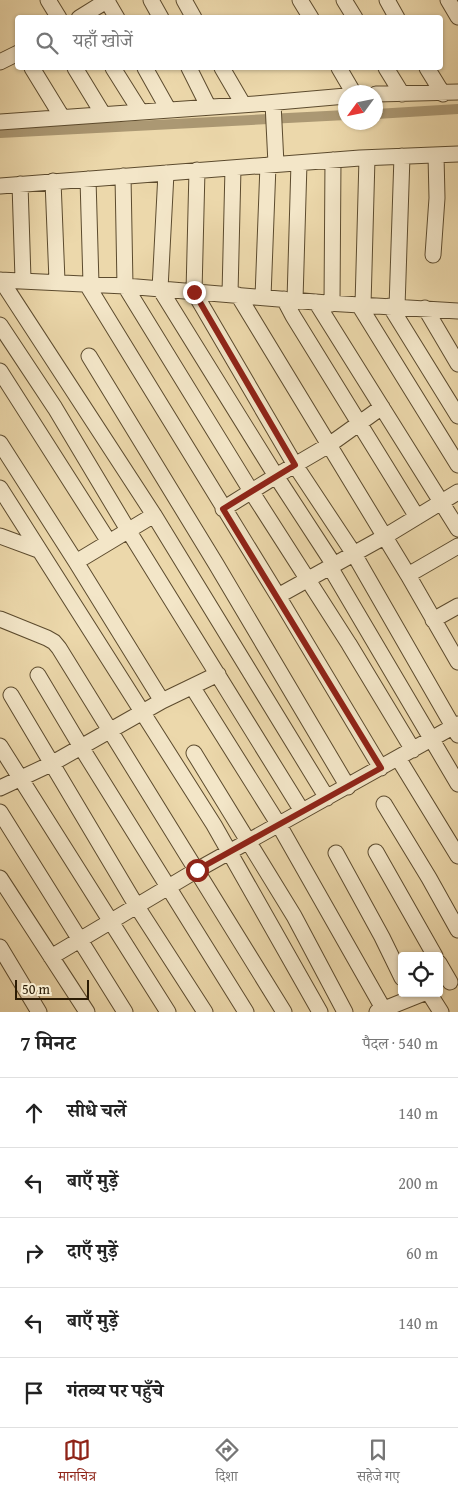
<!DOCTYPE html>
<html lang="hi">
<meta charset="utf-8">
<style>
:root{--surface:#fff;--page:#f2f2f2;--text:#222;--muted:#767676;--line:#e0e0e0;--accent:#8f2418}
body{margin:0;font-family:"Gentium Book Plus","Noto Serif Devanagari",serif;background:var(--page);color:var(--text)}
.controls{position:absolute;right:15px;bottom:15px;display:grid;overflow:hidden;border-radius:5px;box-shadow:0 1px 4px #0004}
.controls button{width:45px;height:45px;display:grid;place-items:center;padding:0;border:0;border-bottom:1px solid var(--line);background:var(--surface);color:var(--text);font:25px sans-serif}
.compass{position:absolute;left:338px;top:85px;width:45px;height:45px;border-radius:50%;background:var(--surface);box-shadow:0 1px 4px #0004;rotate:237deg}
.scale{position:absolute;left:15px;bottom:12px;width:74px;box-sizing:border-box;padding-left:5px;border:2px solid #2c1c05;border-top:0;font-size:14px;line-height:18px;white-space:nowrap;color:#2c1c05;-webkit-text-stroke:4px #f3e6c8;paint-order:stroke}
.stop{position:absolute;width:15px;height:15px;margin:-11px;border:4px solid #8f2418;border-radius:50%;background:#fff}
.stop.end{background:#8f2418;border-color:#fff;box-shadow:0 1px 5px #0008}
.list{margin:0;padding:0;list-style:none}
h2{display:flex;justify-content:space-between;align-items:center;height:65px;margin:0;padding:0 20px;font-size:21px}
h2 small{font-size:16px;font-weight:400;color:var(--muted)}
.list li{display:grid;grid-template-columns:32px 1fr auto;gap:15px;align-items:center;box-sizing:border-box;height:70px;padding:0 20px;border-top:1px solid var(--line)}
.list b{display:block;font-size:19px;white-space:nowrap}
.list em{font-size:16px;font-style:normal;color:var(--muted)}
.icon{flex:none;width:28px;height:28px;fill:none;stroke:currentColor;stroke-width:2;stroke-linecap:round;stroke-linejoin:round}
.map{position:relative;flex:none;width:458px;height:1012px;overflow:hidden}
.search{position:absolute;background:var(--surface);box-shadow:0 1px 4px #0004;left:15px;right:15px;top:15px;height:55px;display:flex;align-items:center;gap:12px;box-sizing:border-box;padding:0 18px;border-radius:5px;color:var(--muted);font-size:19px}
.sheet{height:415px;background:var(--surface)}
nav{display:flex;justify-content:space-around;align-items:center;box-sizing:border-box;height:70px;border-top:1px solid var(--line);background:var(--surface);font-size:14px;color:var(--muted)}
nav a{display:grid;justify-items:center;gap:2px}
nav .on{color:var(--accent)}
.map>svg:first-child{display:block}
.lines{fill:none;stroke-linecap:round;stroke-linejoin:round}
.canal{stroke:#ab9873;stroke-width:10}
.minor-casing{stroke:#5c4b2e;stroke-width:17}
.minor{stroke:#f3e6c8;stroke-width:15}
.route{stroke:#8f2418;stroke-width:6}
</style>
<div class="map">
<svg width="458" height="1012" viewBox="0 0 458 1012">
<rect width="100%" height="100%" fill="#ecd8ab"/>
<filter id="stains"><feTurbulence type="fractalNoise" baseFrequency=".004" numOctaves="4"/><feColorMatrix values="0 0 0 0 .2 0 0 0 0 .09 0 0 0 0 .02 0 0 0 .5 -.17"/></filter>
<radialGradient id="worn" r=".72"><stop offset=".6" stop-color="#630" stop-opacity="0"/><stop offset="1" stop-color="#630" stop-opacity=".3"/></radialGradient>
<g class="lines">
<path class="canal" d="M 376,114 L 458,109
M 0,133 L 346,115"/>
<defs>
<path id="minor" d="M 48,0 L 59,18
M 151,0 L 161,18
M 184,0 L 194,18
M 300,0 L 311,18
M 344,0 L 355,18
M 387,0 L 397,18
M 448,0 L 458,17
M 107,1 L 117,18
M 79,18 L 108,0
M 0,62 L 18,53
M 32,68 L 62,117
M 75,68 L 103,114
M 113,68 L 140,111
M 145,68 L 168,109
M 189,68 L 208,106
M 222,68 L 243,104
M 339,68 L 353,92
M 386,68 L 402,94
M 427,68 L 443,94
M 376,94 L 458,92
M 273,103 L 276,164
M 0,122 L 255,104 L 346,96
M 197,170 L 194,292 L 295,465 L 354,554 L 458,735
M 166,173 L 160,289 L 276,476 L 334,565
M 123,176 L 125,286 L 251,491 L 349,644 L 413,750
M 88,179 L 91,284
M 53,181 L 57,281
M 20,184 L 23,279
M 0,186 L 360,158 L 458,154
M 433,255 L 437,198 L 436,155
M 0,280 L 125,286 L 327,303 L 458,311
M 1,280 L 154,515 L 327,798
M 86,283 L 278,596 L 384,537 L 458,492
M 230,294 L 233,168
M 238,295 L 408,575 L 458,662
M 263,297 L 268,165
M 284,299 L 293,316 L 417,517
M 295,300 L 299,163
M 316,302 L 458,529
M 332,304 L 333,160
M 359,305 L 458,465
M 363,305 L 367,158
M 390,306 L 458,416
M 397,307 L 402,156
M 425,308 L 458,364
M 0,325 L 55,408 L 128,530 L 302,811
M 89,356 L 216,564 L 348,787
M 0,371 L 109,542
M 0,443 L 76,562 L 162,701 L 51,764 L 0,788
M 0,488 L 214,825 L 320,1012
M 223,509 L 276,476 L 329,445 L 382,407
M 0,536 L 38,550
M 76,562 L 154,515
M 330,567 L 458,784
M 408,575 L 458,546
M 278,596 L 381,768
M 0,619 L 47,638 L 54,642 L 59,648 L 284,1012
M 433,620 L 458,606
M 38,675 L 81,747 L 246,1012
M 193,688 L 279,825 L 384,1010
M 11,695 L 136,905 L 205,1012
M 162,701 L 218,674
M 0,746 L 168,1012
M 194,753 L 294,916 L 345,1012
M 398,758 L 458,856
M 384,804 L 429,878 L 458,930
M 0,812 L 125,1012
M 376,852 L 435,956
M 336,853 L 382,937 L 402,978
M 0,878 L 87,1012
M 0,947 L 39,1012
M 51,957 L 197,870 L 458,724
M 439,963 L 450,982
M 429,993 L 441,1012
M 377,1012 L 424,993"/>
</defs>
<use href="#minor" class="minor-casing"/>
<use href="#minor" class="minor"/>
</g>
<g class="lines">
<path class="route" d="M 194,292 L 295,465 L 223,509 L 381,768 L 197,870"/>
</g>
<rect width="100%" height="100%" filter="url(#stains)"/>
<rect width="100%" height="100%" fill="url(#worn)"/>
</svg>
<div class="controls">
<button><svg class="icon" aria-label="locate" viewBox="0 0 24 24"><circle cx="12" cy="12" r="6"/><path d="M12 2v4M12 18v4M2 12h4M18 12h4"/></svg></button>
</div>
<svg class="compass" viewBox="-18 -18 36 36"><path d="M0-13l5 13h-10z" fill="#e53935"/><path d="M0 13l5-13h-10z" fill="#767676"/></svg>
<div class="scale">50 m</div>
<div class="stop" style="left:197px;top:870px"></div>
<div class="stop end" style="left:194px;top:292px"></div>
<div class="search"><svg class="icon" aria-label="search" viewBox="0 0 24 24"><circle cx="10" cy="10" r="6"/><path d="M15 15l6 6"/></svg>यहाँ खोजें</div>
</div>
<section class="sheet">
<h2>7 मिनट<small>पैदल · 540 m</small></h2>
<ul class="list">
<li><svg class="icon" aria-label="ahead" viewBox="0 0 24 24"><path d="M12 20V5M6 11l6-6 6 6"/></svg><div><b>सीधे चलें</b></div><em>140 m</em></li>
<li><svg class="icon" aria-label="left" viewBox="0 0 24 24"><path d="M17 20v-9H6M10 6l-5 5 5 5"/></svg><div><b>बाएँ मुड़ें</b></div><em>200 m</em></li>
<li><svg class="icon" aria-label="right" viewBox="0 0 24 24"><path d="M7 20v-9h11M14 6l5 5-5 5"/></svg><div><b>दाएँ मुड़ें</b></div><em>60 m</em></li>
<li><svg class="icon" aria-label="left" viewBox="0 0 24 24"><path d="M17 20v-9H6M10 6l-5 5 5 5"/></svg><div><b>बाएँ मुड़ें</b></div><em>140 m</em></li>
<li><svg class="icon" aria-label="arrive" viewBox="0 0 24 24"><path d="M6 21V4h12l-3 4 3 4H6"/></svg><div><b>गंतव्य पर पहुँचे</b></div></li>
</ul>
</section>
<nav>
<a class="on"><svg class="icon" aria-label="map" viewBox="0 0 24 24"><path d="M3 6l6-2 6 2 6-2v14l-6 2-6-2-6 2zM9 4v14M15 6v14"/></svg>मानचित्र</a>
<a><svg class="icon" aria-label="directions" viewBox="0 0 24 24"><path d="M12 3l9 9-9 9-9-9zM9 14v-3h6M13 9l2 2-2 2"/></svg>दिशा</a>
<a><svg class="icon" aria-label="saved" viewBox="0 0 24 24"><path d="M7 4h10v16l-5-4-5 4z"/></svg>सहेजे गए</a>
</nav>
